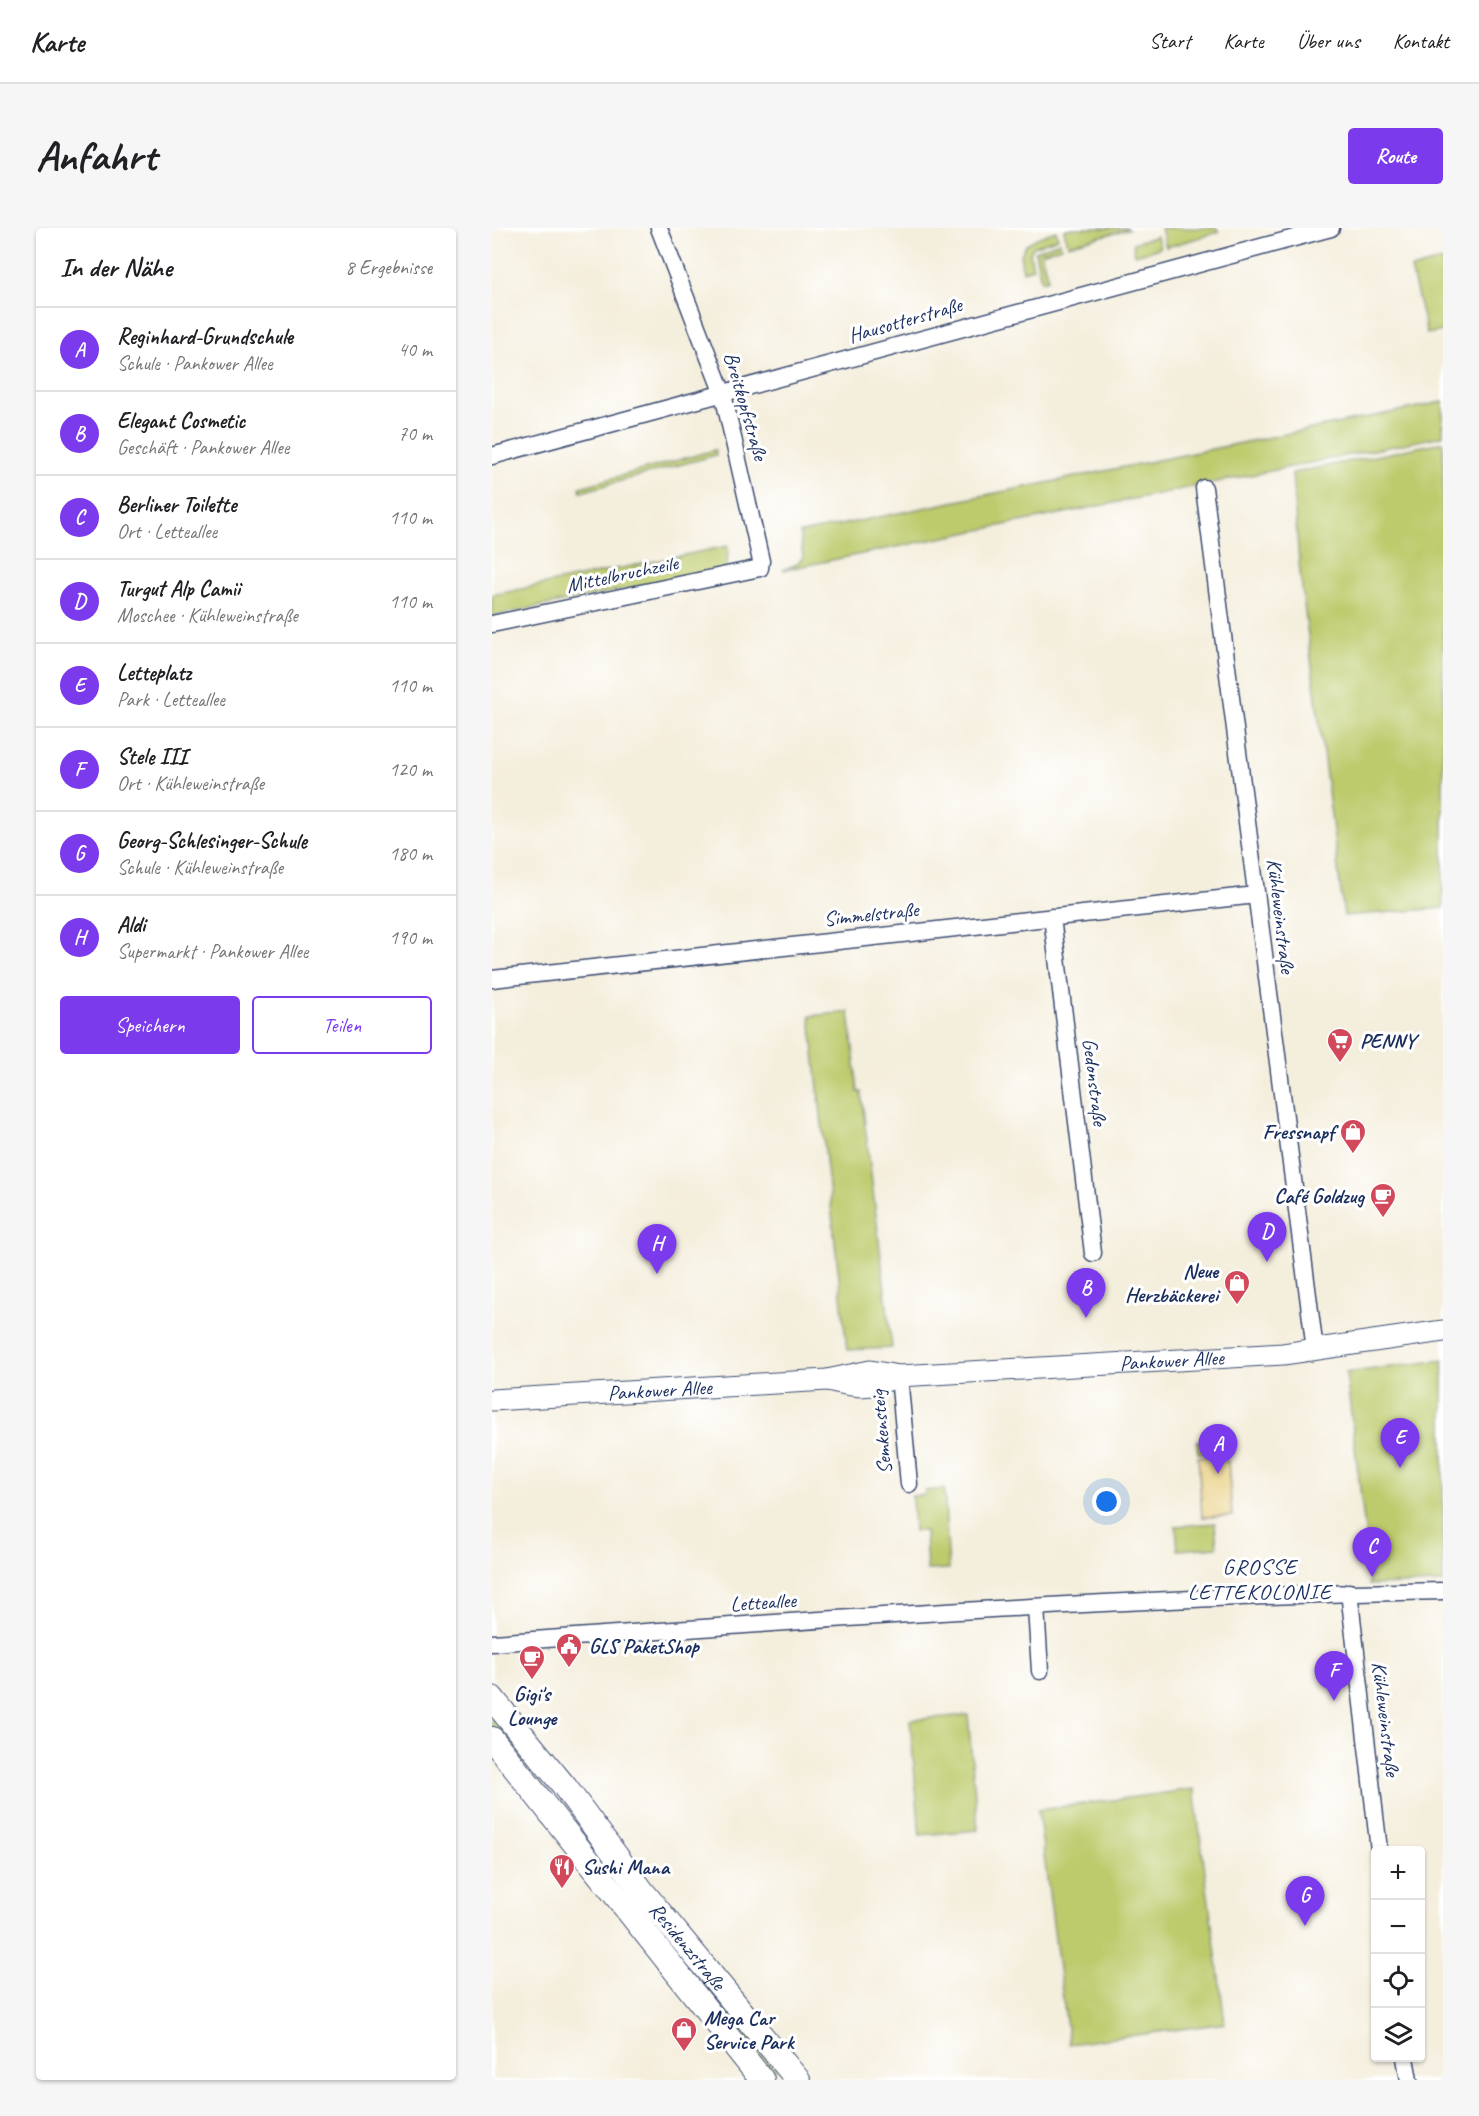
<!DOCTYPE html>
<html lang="de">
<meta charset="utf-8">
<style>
:root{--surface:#fff;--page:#f6f6f6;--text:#202124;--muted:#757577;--line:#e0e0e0;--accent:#7c3aed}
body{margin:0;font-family:Caveat,sans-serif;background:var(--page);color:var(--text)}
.controls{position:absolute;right:18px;bottom:18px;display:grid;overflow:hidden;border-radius:6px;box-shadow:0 2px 4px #0004}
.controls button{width:54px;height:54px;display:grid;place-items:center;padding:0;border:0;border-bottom:2px solid var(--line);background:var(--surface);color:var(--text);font:30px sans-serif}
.you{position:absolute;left:615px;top:1274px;width:21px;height:21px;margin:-15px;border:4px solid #fff;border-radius:50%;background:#1a73e8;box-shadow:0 0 0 9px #1a73e833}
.badge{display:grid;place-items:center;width:39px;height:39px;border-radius:50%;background:var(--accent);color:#fff;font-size:20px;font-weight:700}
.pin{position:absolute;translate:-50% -50px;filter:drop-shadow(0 2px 3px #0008)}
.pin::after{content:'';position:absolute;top:32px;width:21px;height:18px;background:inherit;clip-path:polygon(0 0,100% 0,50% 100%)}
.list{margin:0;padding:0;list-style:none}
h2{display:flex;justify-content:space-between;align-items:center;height:78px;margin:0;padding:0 24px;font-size:26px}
h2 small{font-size:20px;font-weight:400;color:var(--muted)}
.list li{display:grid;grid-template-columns:39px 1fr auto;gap:18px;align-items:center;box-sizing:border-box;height:84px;padding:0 24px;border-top:2px solid var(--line)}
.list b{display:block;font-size:22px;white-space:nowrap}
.list p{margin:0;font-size:20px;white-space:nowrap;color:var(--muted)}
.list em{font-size:20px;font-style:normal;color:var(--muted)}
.actions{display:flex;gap:12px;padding:18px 24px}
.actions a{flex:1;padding:14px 0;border:2px solid var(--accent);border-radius:6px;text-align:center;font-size:21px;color:var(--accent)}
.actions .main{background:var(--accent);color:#fff}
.icon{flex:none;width:33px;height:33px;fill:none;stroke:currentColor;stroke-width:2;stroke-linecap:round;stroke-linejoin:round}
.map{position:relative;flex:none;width:951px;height:1852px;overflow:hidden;border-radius:6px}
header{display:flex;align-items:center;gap:36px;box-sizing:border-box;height:84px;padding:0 30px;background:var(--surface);border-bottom:2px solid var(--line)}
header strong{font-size:28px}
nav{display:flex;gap:33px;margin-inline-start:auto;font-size:21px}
.intro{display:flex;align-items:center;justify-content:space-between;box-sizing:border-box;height:144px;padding:0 36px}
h1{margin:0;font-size:42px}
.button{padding:15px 27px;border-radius:6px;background:var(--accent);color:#fff;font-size:21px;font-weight:700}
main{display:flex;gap:36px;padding:0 36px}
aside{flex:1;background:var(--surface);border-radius:6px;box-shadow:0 2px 4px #0004}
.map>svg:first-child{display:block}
.green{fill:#bdcb6c;stroke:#6c7d65;stroke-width:1.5}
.sand{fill:#eeda9e;stroke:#84847e;stroke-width:1.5}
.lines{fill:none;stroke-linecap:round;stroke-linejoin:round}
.minor-casing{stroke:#3c4c71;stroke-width:19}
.tertiary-casing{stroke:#3c4c71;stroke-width:23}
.secondary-casing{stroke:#3c4c71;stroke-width:26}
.minor{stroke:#fff;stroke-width:16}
.tertiary{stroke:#fff;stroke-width:21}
.secondary{stroke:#fff;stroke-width:24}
.labels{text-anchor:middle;stroke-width:6;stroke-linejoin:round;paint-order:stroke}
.street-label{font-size:21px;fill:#1b2f5e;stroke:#fff}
.poi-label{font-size:21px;font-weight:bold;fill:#1b2f5e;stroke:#fff;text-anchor:start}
.neighbourhood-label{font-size:22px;letter-spacing:1.5px;fill:#1b2f5e;stroke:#fff}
</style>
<header>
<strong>Karte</strong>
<nav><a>Start</a><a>Karte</a><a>Über uns</a><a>Kontakt</a></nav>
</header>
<div class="intro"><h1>Anfahrt</h1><a class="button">Route</a></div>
<main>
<aside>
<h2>In der Nähe<small>8 Ergebnisse</small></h2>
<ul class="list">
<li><span class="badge">A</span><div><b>Reginhard-Grundschule</b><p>Schule · Pankower Allee</p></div><em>40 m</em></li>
<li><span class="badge">B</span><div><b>Elegant Cosmetic</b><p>Geschäft · Pankower Allee</p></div><em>70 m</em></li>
<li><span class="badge">C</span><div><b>Berliner Toilette</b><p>Ort · Letteallee</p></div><em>110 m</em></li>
<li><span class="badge">D</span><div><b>Turgut Alp Camii</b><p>Moschee · Kühleweinstraße</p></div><em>110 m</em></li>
<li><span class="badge">E</span><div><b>Letteplatz</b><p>Park · Letteallee</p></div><em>110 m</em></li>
<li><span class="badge">F</span><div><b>Stele III</b><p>Ort · Kühleweinstraße</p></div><em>120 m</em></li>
<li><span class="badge">G</span><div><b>Georg-Schlesinger-Schule</b><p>Schule · Kühleweinstraße</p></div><em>180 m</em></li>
<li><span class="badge">H</span><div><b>Aldi</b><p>Supermarkt · Pankower Allee</p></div><em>190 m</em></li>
</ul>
<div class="actions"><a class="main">Speichern</a><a>Teilen</a></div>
</aside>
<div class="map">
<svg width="951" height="1852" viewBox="0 0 951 1852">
<rect width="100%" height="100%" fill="#fff"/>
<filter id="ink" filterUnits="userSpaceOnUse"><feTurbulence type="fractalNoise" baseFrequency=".0167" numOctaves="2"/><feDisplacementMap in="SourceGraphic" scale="12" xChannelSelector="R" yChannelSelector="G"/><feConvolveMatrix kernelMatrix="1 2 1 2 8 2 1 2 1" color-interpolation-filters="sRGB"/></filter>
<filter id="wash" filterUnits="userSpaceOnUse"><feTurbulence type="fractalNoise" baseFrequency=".008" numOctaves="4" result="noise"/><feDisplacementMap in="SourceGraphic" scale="24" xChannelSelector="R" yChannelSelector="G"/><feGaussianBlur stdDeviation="1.35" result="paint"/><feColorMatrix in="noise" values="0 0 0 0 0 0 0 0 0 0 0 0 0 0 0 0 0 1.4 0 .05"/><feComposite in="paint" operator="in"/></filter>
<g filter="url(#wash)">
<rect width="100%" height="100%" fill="#f4eedc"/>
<path class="green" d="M 579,0 L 635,0 L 636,1 L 576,17 L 572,2 Z
M 669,0 L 725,0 L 727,4 L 674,19 Z
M 564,3 L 566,10 L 541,19 L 538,26 L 541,40 L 531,43 C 522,15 543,10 564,3 Z
M 665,8 L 668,20 L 643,27 L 641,15 Z
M 568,14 L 569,19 L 549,25 L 556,51 L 549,53 L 543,23 Z
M 951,32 L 951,103 L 935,106 L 919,41 Z
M 951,174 L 951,208 L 291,342 L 305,336 L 311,329 L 308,305 Z
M 951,214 L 951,680 L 852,688 L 808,345 L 800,245 Z
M 223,222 L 224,227 L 89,264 L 88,259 Z
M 236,318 L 235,341 L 0,388 L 0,367 Z
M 357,784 L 366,864 L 369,864 L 400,1120 L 355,1122 L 318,788 Z
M 951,1132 L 951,1355 L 877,1357 L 877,1335 L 854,1145 Z
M 732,1211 L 733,1223 L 706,1225 L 705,1213 Z
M 452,1261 L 457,1341 L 435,1342 L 433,1303 L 422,1303 L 420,1268 L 433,1267 L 433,1263 Z
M 723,1295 L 725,1319 L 686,1322 L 684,1298 Z
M 0,1482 L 56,1556 L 51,1560 L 0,1499 Z
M 476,1487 L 486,1602 L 428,1607 L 418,1492 Z
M 702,1561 L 733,1795 L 577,1816 L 546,1582 Z
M 183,1713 L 284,1841 L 279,1845 L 175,1719 Z"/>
<path class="sand" d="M 725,1227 L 726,1234 L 736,1233 L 740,1288 L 710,1289 L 706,1229 Z"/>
</g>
<g filter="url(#ink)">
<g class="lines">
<defs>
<path id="minor" d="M 0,228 L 839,0
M 712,260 L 823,1122
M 0,396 L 268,340 L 269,333 L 231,166 L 167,0
M 560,689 L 601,1025
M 0,751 L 764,667
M 407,1148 L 417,1256
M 857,1364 L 887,1622
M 544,1379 L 548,1443
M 0,1415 C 316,1392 634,1369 951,1363
M 913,1830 L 917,1852"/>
<g id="tertiary">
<path d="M 336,1152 C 370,1160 374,1161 407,1148"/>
<path id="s1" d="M 0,1172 L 335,1152 L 378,1143 L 407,1148 L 791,1126 L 951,1103"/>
</g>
<g id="secondary">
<path id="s2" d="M 0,1470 L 73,1559 L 150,1663 L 306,1852"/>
<path d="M 0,1511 L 270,1852"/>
</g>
</defs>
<use href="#minor" class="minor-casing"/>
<use href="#tertiary" class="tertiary-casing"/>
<use href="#secondary" class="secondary-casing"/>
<use href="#minor" class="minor"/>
<use href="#tertiary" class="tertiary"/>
<use href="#secondary" class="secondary"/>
</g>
</g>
<defs>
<symbol id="supermarket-pin" viewBox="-11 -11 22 30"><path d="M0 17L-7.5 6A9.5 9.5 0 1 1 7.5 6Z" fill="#d1495b" stroke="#fff"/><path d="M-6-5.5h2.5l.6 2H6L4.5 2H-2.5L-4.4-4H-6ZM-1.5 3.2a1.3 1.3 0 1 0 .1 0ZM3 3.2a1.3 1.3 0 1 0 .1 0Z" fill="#fff"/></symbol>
<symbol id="shop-pin" viewBox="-11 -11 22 30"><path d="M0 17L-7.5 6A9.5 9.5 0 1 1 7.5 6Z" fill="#d1495b" stroke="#fff"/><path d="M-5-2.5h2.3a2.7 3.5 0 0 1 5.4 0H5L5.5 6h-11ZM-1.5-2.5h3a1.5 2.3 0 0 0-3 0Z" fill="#fff"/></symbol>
<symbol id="cafe-pin" viewBox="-11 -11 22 30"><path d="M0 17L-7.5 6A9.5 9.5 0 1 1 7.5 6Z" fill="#d1495b" stroke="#fff"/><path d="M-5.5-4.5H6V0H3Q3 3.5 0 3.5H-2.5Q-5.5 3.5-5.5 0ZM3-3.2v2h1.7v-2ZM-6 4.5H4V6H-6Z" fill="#fff"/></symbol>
<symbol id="civic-pin" viewBox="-11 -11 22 30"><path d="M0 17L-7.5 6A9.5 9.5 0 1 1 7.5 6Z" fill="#d1495b" stroke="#fff"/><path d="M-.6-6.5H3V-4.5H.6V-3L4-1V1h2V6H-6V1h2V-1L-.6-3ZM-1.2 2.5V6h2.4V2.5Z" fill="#fff"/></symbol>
<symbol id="restaurant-pin" viewBox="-11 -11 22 30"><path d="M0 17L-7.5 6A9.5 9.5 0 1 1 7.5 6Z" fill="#d1495b" stroke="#fff"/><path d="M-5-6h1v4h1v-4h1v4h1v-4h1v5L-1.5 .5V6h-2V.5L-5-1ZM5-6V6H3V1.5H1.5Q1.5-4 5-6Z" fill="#fff"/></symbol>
</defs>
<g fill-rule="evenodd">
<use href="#supermarket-pin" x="833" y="798" width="30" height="40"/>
<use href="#shop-pin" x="846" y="889" width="30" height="40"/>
<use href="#cafe-pin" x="876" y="953" width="30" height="40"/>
<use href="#shop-pin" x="730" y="1040" width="30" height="40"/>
<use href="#civic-pin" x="62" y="1403" width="30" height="40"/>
<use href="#cafe-pin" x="25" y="1415" width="30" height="40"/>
<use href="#restaurant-pin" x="55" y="1624" width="30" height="40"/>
<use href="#shop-pin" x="177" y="1787" width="30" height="40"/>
</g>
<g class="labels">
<g class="street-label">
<text transform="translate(413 92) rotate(-16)" y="7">Hausotterstraße</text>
<text transform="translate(254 178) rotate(74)" y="7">Breitkopfstraße</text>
<text transform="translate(130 346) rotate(-12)" y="7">Mittelbruchzeile</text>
<text transform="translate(379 686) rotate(-6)" y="7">Simmelstraße</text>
<text transform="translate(789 688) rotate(83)" y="7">Kühleweinstraße</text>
<text transform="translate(603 854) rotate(83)" y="7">Gedonstraße</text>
<text dy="7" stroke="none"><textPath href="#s1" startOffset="682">Pankower Allee</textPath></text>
<text dy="7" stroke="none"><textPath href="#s1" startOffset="168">Pankower Allee</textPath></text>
<text transform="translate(389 1204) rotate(-95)" y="7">Semkensteig</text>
<text transform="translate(271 1374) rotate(-4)" y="7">Letteallee</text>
<text transform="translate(894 1491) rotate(83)" y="7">Kühleweinstraße</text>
<text dy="7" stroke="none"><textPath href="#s2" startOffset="316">Residenzstraße</textPath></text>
</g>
<g class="poi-label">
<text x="868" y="820">PENNY</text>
<text x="842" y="911" text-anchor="end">Fressnapf</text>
<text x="872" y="975" text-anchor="end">Café Goldzug</text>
<text x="726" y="1050" text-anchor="end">Neue<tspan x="726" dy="24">Herzbäckerei</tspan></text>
<text x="97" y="1425">GLS PaketShop</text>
<text x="40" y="1473" text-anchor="middle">Gigi's<tspan x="40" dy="24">Lounge</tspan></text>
<text x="90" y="1646">Sushi Mana</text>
<text x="212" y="1797">Mega Car<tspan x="212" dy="24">Service Park</tspan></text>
</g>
<g class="neighbourhood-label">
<text x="768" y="1346">GROSSE<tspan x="768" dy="25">LETTEKOLONIE</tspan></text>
</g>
</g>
</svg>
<div class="controls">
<button>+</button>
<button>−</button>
<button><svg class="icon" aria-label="locate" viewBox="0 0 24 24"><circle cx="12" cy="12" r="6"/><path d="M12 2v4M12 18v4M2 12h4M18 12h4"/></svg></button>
<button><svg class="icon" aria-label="layers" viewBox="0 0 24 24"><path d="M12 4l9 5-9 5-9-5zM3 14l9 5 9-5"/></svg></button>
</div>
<div class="you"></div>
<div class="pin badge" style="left:726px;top:1246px">A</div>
<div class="pin badge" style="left:594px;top:1090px">B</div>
<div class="pin badge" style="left:880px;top:1349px">C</div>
<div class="pin badge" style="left:775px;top:1034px">D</div>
<div class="pin badge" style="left:908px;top:1240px">E</div>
<div class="pin badge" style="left:842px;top:1473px">F</div>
<div class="pin badge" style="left:813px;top:1698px">G</div>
<div class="pin badge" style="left:165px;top:1046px">H</div>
</div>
</main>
